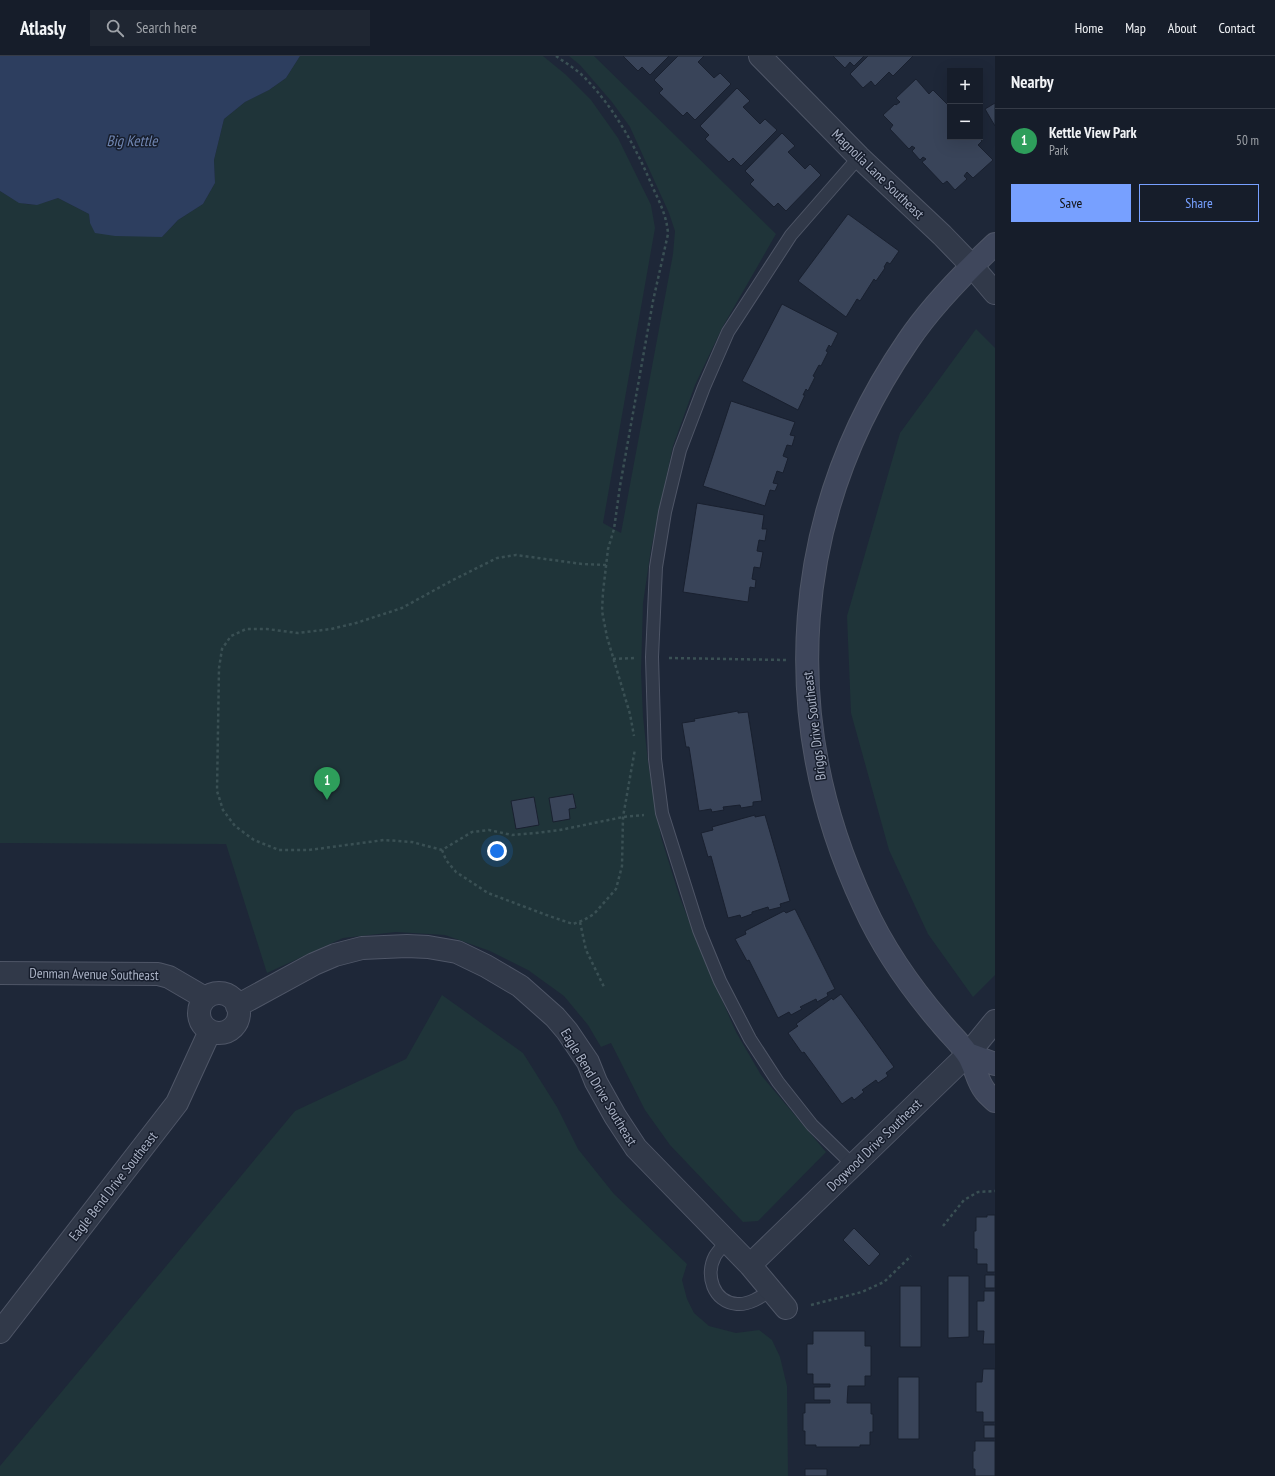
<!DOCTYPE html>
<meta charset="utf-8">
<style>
:root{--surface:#161d2a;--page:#1f2632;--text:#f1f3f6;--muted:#9ea2a8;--line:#353b47;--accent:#77a0ff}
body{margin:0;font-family:"PT Sans Narrow",sans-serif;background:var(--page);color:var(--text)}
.controls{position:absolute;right:12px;top:12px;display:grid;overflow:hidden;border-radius:0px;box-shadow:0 4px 16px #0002}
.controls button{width:36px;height:36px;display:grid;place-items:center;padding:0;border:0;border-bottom:1px solid var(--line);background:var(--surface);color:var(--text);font:20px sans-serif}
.you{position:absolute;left:497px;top:795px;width:14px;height:14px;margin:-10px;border:3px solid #fff;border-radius:50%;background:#1a73e8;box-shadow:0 0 0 6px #1a73e833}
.badge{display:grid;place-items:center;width:26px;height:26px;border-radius:50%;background:var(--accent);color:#fff;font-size:13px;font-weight:700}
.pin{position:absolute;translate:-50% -33px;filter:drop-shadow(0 1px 2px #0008)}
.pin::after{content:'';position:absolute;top:21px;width:14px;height:12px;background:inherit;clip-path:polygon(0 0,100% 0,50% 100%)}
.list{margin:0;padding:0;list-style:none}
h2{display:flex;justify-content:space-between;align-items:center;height:52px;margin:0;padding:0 16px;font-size:17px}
h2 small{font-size:13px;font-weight:400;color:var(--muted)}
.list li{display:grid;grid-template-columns:26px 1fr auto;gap:12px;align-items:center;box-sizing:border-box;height:64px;padding:0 16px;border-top:1px solid var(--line)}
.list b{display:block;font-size:15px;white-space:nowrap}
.list p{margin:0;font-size:13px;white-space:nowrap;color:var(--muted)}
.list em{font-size:13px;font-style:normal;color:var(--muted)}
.actions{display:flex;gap:8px;padding:12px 16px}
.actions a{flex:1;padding:9px 0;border:1px solid var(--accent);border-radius:0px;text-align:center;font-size:14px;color:var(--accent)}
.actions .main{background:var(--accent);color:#111}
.icon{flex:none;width:22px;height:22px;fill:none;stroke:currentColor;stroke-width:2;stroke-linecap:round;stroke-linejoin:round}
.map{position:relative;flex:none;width:995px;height:1420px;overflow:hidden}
header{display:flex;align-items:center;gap:24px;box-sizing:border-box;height:56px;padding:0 20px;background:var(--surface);border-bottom:1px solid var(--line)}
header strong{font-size:19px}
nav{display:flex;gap:22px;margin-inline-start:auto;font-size:14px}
.search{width:280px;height:36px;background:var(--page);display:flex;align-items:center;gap:10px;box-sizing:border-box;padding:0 14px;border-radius:0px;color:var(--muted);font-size:15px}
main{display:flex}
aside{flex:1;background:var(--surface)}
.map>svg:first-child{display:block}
.green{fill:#1f3439}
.water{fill:#2d3e5f}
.building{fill:#394459;stroke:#19202f}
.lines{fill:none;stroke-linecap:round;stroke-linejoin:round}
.lane-casing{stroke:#4f5667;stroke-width:14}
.street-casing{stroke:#4f5667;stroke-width:24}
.secondary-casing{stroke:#4f5667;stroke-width:24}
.path{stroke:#3a5054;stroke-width:2.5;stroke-dasharray:3 3;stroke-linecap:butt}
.lane{stroke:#313949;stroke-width:12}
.street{stroke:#313949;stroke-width:22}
.secondary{stroke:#3f475c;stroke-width:22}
.labels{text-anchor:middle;stroke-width:3;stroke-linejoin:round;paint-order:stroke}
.street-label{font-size:14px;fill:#abb3c6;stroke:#171e2d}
.water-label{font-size:15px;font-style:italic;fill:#7086b2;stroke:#171e2d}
</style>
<header>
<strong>Atlasly</strong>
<div class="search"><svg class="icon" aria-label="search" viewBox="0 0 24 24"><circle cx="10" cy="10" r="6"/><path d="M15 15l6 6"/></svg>Search here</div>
<nav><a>Home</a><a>Map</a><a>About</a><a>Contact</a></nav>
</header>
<main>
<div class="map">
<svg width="995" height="1420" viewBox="0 0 995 1420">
<rect width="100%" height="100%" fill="#1e2738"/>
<path class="green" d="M 300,0 L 543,0 L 565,18 L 591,44 L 618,82 L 651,149 L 655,172 L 603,467 L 621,477 L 673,198 L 675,175 L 669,157 L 630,71 L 612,46 L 580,9 L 569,0 L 594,0 L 776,178 L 722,272 L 695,329 L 673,390 L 651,493 L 643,547 L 641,616 L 643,661 L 648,706 L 661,781 L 679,839 L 700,894 L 736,976 L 761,1019 L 826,1096 L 758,1165 L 743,1166 L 670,1089 L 645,1054 L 611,987 L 601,991 L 588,969 L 564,940 L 528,914 L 490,895 L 445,879 L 396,876 L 343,882 L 267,917 L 226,788 L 0,787 L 0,135 C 25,151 29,152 58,142 L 89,158 L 90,167 L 162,181 L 178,164 L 203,148 L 215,127 L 214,104 L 224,63 L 245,46 L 269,34 L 286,22 Z
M 976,273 L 995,292 L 995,919 L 973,941 L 928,878 L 889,794 L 851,657 L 847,560 L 900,377 Z
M 442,939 L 523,997 L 557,1051 L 578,1093 L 614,1138 L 687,1208 L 682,1224 L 687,1243 L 694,1257 L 709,1270 L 736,1277 L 759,1274 L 772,1284 L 780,1301 L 787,1330 L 788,1420 L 0,1420 L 0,1410 L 295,1055 L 406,1003 Z"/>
<path class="water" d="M 0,0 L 300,0 L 286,22 L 269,34 L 245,46 L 224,63 L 214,104 L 215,127 L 203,148 L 178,164 L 162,181 L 115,180 L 95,177 L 90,167 L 89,158 L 58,142 L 37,149 L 19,147 L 0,135 Z"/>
<path class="building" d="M 623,0 L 669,0 L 650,19 L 642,11 L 638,15 Z
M 678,0 L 704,0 L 698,6 L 714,22 L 720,17 L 731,28 L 695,64 L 687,56 L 683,60 L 659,37 L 663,33 L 654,24 Z
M 833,0 L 864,0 L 854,10 L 850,6 L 845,12 Z
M 868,0 L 913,0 L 893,20 L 889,16 L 875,30 L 871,25 L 863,32 L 850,18 Z
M 916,23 L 929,38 L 933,34 L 950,51 L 950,54 L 947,57 L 949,59 L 950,58 L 950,81 L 979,81 L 982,85 L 978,89 L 993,104 L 973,122 L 967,116 L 964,120 L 967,123 L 955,134 L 947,125 L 943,128 L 922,106 L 926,103 L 923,101 L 920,104 L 912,95 L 915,92 L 912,90 L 909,93 L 890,73 L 893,69 L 883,59 L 895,48 L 896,49 L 900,46 L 896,42 Z
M 737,32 L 750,45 L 743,51 L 760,68 L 765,63 L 777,74 L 741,110 L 733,102 L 729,106 L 705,83 L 709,79 L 700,70 Z
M 995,47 L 995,70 L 985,53 Z
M 782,77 L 795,90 L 788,96 L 805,113 L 810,108 L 821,119 L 786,155 L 778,147 L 774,151 L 750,128 L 754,124 L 745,115 Z
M 848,158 L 899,195 L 890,208 L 887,206 L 884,211 L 885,212 L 876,225 L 874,223 L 860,245 L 857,243 L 846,261 L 798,225 Z
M 782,248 L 838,277 L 831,291 L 829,289 L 826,295 L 828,296 L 821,310 L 819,309 L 813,320 L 815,321 L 808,335 L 806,333 L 803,339 L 805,339 L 798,354 L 742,325 Z
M 731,345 L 795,366 L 790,379 L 795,380 L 792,390 L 787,389 L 783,400 L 788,402 L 783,417 L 777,415 L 773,427 L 778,428 L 775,435 L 770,434 L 765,450 L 703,430 Z
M 697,447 L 764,459 L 762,473 L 767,473 L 765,485 L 759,484 L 757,495 L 763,496 L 760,512 L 754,511 L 752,523 L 756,524 L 755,532 L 750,531 L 748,546 L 683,536 Z
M 738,655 L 738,657 L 748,656 L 762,745 L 753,746 L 753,750 L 741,752 L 740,749 L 723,751 L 724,754 L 712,756 L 711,753 L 699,755 L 689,691 L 686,691 L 682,667 L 695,665 L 694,663 Z
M 573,738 L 576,752 L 569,753 L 570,763 L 553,766 L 549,742 Z
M 534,741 L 539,769 L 516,773 L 511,745 Z
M 755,759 L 755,761 L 765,759 L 790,845 L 780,848 L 781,851 L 769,854 L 768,851 L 752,856 L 752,858 L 741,862 L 740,859 L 728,862 L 711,800 L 708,801 L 701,777 L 713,774 L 712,771 Z
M 795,853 L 835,933 L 827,937 L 828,940 L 817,946 L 816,943 L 800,951 L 802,953 L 791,959 L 789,956 L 778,962 L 749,904 L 747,905 L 735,883 L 746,878 L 745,875 L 784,855 L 786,857 Z
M 841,938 L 894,1011 L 886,1017 L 888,1020 L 878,1027 L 876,1024 L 862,1034 L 864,1036 L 854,1044 L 852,1041 L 842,1048 L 804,996 L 802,997 L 788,977 L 798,970 L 796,968 L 832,942 L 833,944 Z
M 987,1159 L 995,1159 L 995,1216 L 987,1216 L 987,1208 L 977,1208 L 977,1193 L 974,1193 L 974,1175 L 976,1175 L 976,1161 L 987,1161 Z
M 854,1172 L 880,1198 L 869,1210 L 843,1184 Z
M 985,1219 L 995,1219 L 995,1232 L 985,1232 Z
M 948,1220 L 969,1220 L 969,1281 L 948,1282 Z
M 900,1230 L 921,1230 L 921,1291 L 900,1291 Z
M 984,1235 L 995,1235 L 995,1288 L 983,1288 L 984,1275 L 977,1275 L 977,1245 L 984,1245 Z
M 813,1275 L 865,1275 L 865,1290 L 871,1290 L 871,1320 L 865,1320 L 865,1330 L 848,1330 L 847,1347 L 871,1347 L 871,1358 L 873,1358 L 873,1376 L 870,1376 L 870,1389 L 860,1389 L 860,1391 L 816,1391 L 816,1389 L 805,1389 L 805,1375 L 803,1375 L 803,1357 L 805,1357 L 805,1347 L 830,1347 L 830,1344 L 814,1344 L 814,1331 L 830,1331 L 830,1328 L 813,1328 L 813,1318 L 807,1318 L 807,1288 L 813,1288 Z
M 983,1313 L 995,1313 L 995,1366 L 983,1366 L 983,1356 L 976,1356 L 976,1326 L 982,1326 Z
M 898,1321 L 919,1321 L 919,1383 L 898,1383 Z
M 984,1369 L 995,1369 L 995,1382 L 984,1382 Z
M 975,1385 L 995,1385 L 995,1420 L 975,1420 L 975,1413 L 973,1413 L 973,1395 L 975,1395 Z
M 805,1413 L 827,1413 L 827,1420 L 805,1420 Z"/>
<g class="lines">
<defs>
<path id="lane" d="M 853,1109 L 812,1069 L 778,1026 L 750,983 L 720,925 L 699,874 L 662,757 L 655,703 L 652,601 L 656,511 L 665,456 L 680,394 L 704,331 L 728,276 L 791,179 L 859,101
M 727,1185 C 723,1190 718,1195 715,1200 C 705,1219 713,1246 737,1248 C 749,1249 761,1241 771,1234"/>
<path id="street" d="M 760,0 L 859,101 L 942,179 L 972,210 L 995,237
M 0,917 L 158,918 L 169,921 L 205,942
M199 957a20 20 0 1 1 40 0a20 20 0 1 1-40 0Z
M 237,950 L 314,908 L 335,899 L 362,892 L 407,890 L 428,891 L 457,896 L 486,910 L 520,930 L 555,961 L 567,975 L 588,1006 L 596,1026 L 615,1060 L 636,1092 L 750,1209 L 786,1252
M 750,1209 L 968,998 L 995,965
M 0,1276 L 177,1047 L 210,975"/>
<path id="secondary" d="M 995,188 C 964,217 932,249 908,285 C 790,457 776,662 864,850 C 883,892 911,932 941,967 C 949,977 959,986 966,996 C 975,1007 976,1024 985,1035 C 988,1039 992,1042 995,1045
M 968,998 L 995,1008"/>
</defs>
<use href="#lane" class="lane-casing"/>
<use href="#street" class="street-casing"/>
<use href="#secondary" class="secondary-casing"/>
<path class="path" d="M 556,0 C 564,6 573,11 581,18 C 613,49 636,91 653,132 C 660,147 667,161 668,178 L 653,245 L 620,430 L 614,473 L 608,493 L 603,536 L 602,555 L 607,581 L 630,658 L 634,680
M 606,509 L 582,508 L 516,499 L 497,502 L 451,525 L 402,552 L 356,567 L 331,573 L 298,577 L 267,573 L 246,573 L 231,580 L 222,593 L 219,612 L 217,735 L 223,754 L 235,770 L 254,784 L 279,794 L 309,794 L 384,784 L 412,786 L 442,794 L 472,776 L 489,774 L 512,779 L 536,777 L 560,774 L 623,761 L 644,759
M 669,602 L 786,604
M 613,603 L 634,602
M 442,794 L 446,804 L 456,816 L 488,837 L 549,860 L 573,868 L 584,864 L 594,858 L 616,833 L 622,810 L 623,761 L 635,693
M 580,866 L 586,894 L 604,931
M 943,1170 L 964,1144 L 978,1136 L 995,1135
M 811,1249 L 862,1236 L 884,1226 L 911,1200"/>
<use href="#lane" class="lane"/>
<use href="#street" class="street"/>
<use href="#secondary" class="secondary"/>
</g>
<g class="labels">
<g class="street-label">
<text transform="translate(878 118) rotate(44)" y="5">Magnolia Lane Southeast</text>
<text transform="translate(814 670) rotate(-97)" y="5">Briggs Drive Southeast</text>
<text transform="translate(94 918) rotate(1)" y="5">Denman Avenue Southeast</text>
<text transform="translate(599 1031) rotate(59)" y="5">Eagle Bend Drive Southeast</text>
<text transform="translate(874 1089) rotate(-44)" y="5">Dogwood Drive Southeast</text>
<text transform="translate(113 1130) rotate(-52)" y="5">Eagle Bend Drive Southeast</text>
</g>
<g class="water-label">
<text x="132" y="90">Big Kettle</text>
</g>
</g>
</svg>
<div class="controls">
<button>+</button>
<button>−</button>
</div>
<div class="you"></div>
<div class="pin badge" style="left:327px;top:744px;background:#2e9e5b">1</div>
</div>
<aside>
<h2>Nearby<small></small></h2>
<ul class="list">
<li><span class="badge" style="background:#2e9e5b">1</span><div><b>Kettle View Park</b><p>Park</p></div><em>50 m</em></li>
</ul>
<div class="actions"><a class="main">Save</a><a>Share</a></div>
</aside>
</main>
